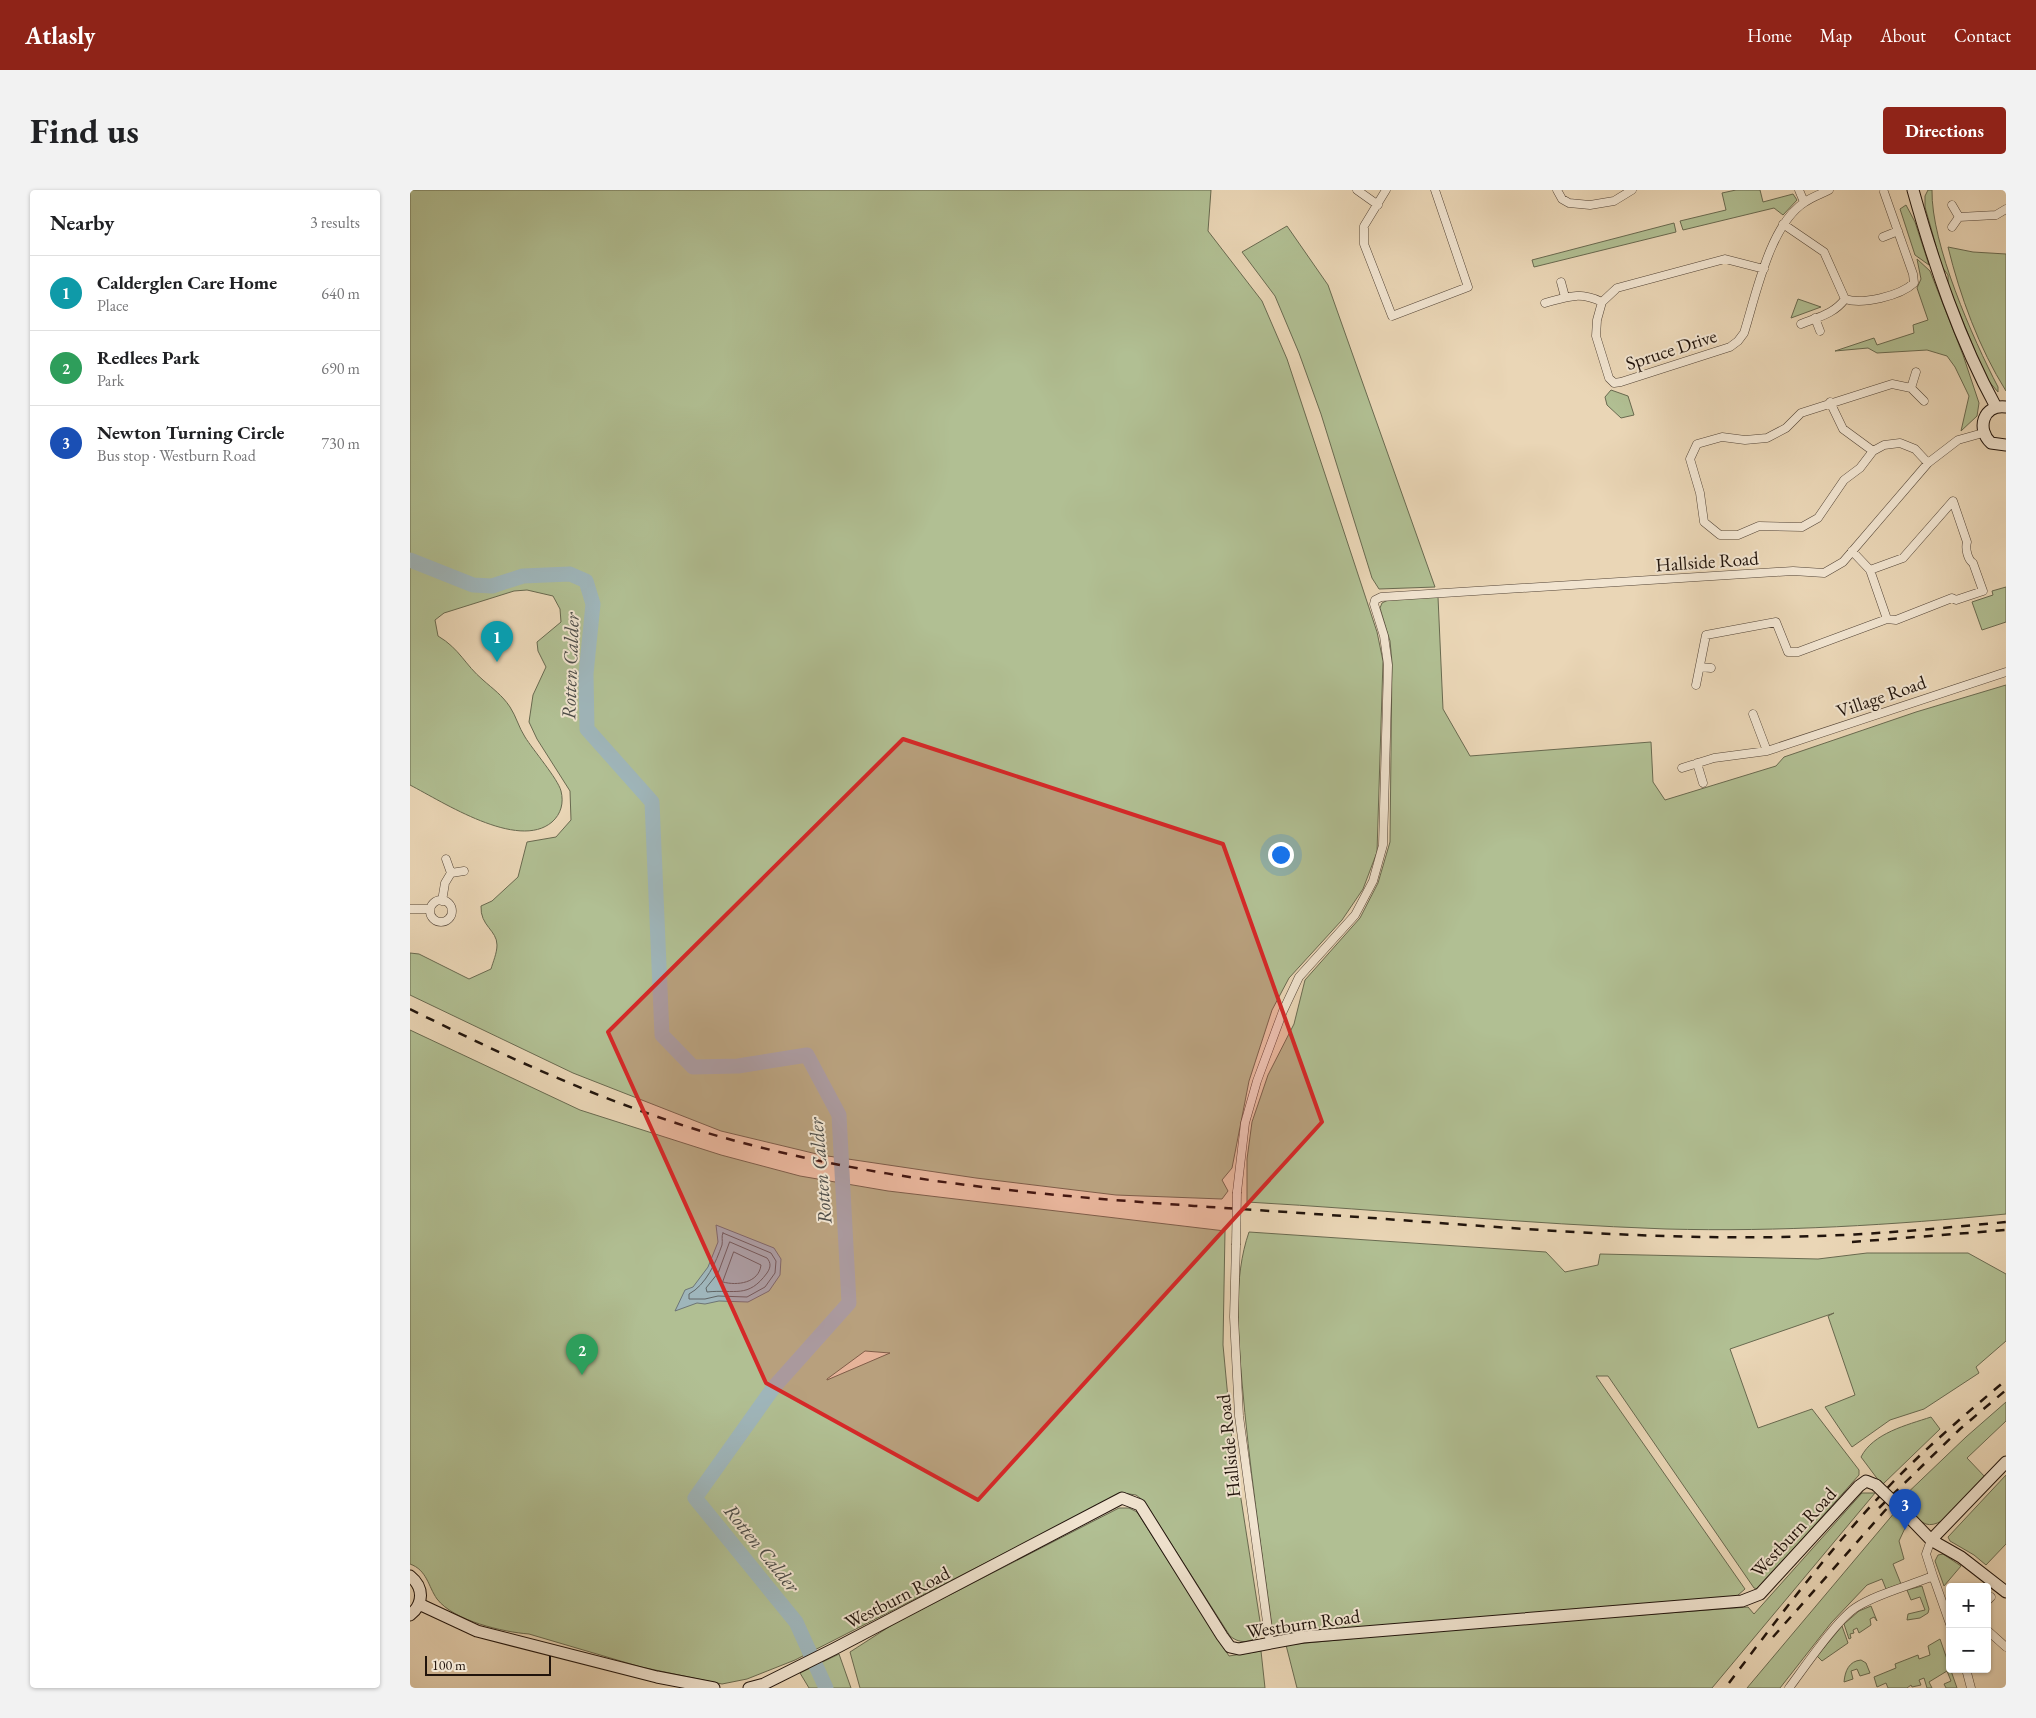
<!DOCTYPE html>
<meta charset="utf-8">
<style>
:root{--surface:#fff;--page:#f2f2f2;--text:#202124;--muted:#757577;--line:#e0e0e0;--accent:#8f2418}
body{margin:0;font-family:"EB Garamond",serif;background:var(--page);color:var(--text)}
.controls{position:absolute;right:15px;bottom:15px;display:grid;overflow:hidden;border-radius:5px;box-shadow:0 1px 4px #0004}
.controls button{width:45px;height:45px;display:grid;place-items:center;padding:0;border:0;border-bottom:1px solid var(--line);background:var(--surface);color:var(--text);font:25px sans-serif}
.scale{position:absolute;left:15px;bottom:12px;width:126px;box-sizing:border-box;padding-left:5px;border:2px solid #21140c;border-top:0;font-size:14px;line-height:18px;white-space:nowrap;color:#21140c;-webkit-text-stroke:4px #f1e4d0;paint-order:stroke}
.you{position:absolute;left:870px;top:664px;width:18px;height:18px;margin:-12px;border:4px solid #fff;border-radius:50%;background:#1a73e8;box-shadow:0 0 0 8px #1a73e833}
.badge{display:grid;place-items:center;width:32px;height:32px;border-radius:50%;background:var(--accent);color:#fff;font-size:16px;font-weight:700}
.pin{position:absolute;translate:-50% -41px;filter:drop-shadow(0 1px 2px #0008)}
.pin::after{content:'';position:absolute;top:26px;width:18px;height:15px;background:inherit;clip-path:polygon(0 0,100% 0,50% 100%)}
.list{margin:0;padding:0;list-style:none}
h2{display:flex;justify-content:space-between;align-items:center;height:65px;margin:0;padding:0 20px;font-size:21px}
h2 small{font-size:16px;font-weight:400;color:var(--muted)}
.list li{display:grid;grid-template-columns:32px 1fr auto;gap:15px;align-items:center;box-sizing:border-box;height:75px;padding:0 20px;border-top:1px solid var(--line)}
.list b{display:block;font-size:19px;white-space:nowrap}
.list p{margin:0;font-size:16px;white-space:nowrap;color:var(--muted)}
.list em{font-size:16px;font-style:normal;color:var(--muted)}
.map{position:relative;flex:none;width:1596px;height:1498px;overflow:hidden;border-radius:5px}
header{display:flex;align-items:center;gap:30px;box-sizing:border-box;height:70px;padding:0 25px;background:var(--accent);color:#fff}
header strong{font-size:24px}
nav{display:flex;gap:28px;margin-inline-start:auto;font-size:18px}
.intro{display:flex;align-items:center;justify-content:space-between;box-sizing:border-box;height:120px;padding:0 30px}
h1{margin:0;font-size:35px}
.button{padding:12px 22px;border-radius:5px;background:var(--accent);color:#fff;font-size:18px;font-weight:700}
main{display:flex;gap:30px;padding:0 30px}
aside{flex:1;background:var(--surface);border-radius:5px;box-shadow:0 1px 4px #0004}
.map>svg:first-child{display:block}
.green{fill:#b1bf93;stroke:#696a50;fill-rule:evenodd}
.water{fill:#9fb6bb;stroke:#6d7575}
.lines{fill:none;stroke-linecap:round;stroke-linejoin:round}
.shore{stroke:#606564;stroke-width:1}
.river{stroke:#9fb6bb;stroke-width:15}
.street-casing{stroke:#534436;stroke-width:9}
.secondary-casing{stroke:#21140c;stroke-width:13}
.street{stroke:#f1e4d0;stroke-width:8}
.secondary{stroke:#f1e4d0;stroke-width:11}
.rail{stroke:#21140c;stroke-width:2.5;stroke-dasharray:9 9;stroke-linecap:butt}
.street-bridge-casing{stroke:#534436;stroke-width:9;stroke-linecap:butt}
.secondary-bridge-casing{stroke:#21140c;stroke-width:13;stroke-linecap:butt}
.street-bridge{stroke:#f1e4d0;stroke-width:8}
.secondary-bridge{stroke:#f1e4d0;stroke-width:11}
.marked{fill:#d62828;fill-opacity:0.2;stroke:#d62828;stroke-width:4;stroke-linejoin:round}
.labels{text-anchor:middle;stroke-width:4;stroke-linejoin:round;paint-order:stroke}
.street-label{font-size:19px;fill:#21140c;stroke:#f1e4d0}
.water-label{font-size:20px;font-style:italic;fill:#4d4d49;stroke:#f1e4d0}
</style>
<header>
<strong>Atlasly</strong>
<nav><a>Home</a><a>Map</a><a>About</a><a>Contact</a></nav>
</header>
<div class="intro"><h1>Find us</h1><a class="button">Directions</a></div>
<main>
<aside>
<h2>Nearby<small>3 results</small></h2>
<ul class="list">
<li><span class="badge" style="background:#0f9aa8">1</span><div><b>Calderglen Care Home</b><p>Place</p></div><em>640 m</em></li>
<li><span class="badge" style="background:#2e9e5b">2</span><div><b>Redlees Park</b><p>Park</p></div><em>690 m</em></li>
<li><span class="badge" style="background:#1a4fb4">3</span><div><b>Newton Turning Circle</b><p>Bus stop · Westburn Road</p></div><em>730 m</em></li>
</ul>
</aside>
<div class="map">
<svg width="1596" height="1498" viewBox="0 0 1596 1498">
<rect width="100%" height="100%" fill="#ead6b6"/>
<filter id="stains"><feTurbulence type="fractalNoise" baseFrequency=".004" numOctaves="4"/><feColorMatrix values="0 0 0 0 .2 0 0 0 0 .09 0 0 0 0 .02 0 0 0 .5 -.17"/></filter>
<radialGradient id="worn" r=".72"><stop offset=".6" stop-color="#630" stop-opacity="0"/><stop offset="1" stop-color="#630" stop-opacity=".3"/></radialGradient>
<path class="green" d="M 0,0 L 801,0 L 798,41 L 852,111 L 877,169 L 967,442 L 973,471 L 967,662 L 953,699 L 932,730 L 879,788 L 862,820 L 839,891 L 822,978 L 812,990 L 818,1001 L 812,1009 L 706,1005 L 566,988 L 411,965 L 311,941 L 163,883 L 0,805 L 0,763 L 9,764 L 59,789 L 81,779 C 83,772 87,763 87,755 C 87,740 70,736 71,716 L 82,711 L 108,687 L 117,652 L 146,647 L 161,630 L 160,601 L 127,549 L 119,532 L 123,505 L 136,477 L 128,461 L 127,452 L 151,432 L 150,419 L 143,406 L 117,400 L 104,401 L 34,423 L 25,430 L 28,446 C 50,459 55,475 73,490 C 83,499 92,505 100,517 C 106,526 109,538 115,547 C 123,560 148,589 151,601 C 154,613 151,624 142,632 C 108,661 33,612 0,595 Z
M 1326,0 L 1350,0 L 1353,12 L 1383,4 L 1387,10 L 1373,25 L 1364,18 L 1273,40 L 1270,31 L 1316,20 L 1312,3 Z
M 1518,0 L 1522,0 C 1521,54 1563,149 1588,197 L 1588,202 L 1576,188 L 1538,95 L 1538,85 L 1532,77 L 1515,17 L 1515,6 Z
M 1496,15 L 1505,32 L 1519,75 L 1505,65 L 1490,19 Z
M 1264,33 L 1266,42 L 1124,77 L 1122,70 Z
M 877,36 L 918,95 L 1025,397 L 969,399 L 962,388 L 911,224 L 889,163 L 865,106 L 832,62 Z
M 1538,57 L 1563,62 L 1596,64 L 1596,201 C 1569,158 1550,106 1538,57 Z
M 1507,69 L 1520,81 L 1553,165 L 1569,213 L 1567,226 L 1551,241 L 1559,206 L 1545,177 L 1537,166 L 1517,160 L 1467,163 L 1458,158 L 1425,161 L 1464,148 L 1467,155 L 1504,143 L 1503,135 L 1518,130 L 1507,98 L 1511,89 Z
M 1388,109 L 1411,117 L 1381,128 Z
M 1201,200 L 1218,206 L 1224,225 L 1211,228 L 1197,215 L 1195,207 Z
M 1596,397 L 1596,432 L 1572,440 L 1562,412 L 1583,405 L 1582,401 Z
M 1028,407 L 1033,519 L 1060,566 L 1241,552 L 1243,592 L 1255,610 L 1366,576 L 1374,567 L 1506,522 L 1596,495 L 1596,1024 C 1483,1035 1370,1042 1256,1039 C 1116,1034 977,1020 837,1012 L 837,969 L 842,932 L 858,885 L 884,834 L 895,790 L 950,728 L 968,693 L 980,652 L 982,472 L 980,451 L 970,418 L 972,413 L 978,410 Z
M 0,840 L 170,920 L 311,965 L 390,986 L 478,1001 L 815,1041 L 813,1155 L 822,1251 L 852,1444 C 841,1452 831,1455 820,1446 L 734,1311 L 726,1305 L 713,1303 L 385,1470 L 337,1489 L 312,1494 L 231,1477 L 119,1444 C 93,1442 44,1431 27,1409 C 18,1396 17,1380 0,1374 ZM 455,1161 L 480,1163 L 417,1190 L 417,1189 Z
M 839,1042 L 1136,1062 L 1155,1082 L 1188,1075 L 1190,1064 L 1408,1069 L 1457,1063 L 1558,1063 L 1596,1084 L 1596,1151 L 1566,1177 L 1569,1183 L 1514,1219 L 1480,1230 L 1442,1257 L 1415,1217 L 1445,1205 L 1418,1126 L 1424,1123 L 1320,1159 L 1348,1238 L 1402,1219 L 1449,1280 L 1449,1285 L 1348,1399 L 1344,1398 L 1198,1186 L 1186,1186 L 1335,1399 L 1327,1406 L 870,1444 L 865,1442 L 862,1436 C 851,1355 839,1274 832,1192 C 828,1144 823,1088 839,1042 Z
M 1596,1212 L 1596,1231 L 1557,1268 L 1576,1288 C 1564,1301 1534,1340 1516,1334 C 1506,1330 1497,1319 1489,1311 L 1556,1247 Z
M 1521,1227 L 1530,1239 L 1472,1295 L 1451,1267 C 1463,1243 1497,1235 1521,1227 Z
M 1596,1285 L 1596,1354 L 1576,1375 L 1564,1365 L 1540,1351 L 1538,1347 Z
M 1452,1303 L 1465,1303 L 1302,1498 L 887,1498 L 876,1455 L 1042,1439 L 1338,1417 L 1344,1424 Z
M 709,1318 L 719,1318 L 727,1322 L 819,1466 L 851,1461 L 855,1498 L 450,1498 L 440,1462 L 485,1433 Z
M 1485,1322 L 1496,1336 L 1489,1351 L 1494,1369 L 1483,1374 L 1491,1394 L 1476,1399 L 1472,1389 L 1457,1395 L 1421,1433 L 1370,1498 L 1337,1498 Z
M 1533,1364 L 1551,1376 L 1534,1396 L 1525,1371 L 1528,1365 Z
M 1512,1396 L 1519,1419 L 1518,1423 L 1510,1428 L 1497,1430 L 1498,1424 L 1515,1420 L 1510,1407 L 1501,1410 L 1497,1400 Z
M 1461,1416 L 1467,1431 L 1464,1427 L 1460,1429 L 1461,1435 L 1449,1443 L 1447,1438 L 1443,1440 L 1444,1443 L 1440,1444 L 1441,1448 L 1439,1449 L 1434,1434 L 1449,1421 Z
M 1432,1436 L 1438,1453 L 1412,1471 L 1407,1466 Z
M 1530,1449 L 1547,1498 L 1536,1498 L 1534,1494 L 1541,1491 L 1537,1481 L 1519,1492 L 1522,1498 L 1517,1498 L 1514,1488 L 1509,1490 L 1511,1495 L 1502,1497 L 1501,1495 L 1497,1498 L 1478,1498 L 1476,1493 L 1467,1497 L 1464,1487 L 1486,1478 L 1485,1474 L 1508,1465 L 1509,1469 L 1520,1465 L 1518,1456 Z
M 429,1464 L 441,1498 L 399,1498 L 390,1483 Z
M 1451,1470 L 1456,1473 L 1460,1483 L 1450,1486 L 1447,1479 L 1441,1481 L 1443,1489 L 1434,1492 C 1435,1481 1439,1471 1451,1470 Z"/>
<path class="water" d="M 306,1035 L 364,1058 L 371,1069 L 370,1085 L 359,1101 L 338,1112 L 309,1111 L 295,1114 L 287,1113 L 265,1121 L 275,1100 L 283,1097 L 298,1077 L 308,1052 Z"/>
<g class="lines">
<path class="shore" d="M 313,1043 L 361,1063 L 366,1071 L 365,1083 L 355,1097 L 337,1107 L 308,1106 L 295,1109 L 279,1109 L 279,1104 C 296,1095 306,1072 312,1055 C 313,1050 311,1047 313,1043 Z
M 320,1052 L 357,1068 C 361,1073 361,1077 357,1083 C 338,1109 325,1099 297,1102 L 296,1098 L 308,1083 Z
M 324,1062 L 351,1075 C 349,1093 327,1096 313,1092 Z"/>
<path class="river" d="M 0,370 L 63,395 L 82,396 L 113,386 L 160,384 L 176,391 L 183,414 L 176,484 L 177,539 L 242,612 L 252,845 L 283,877 L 328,876 L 397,865 L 429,925 L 439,1113 L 364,1197 L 285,1308 L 386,1432 L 416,1498"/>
<defs>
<path id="street" d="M 947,0 L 968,15
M 976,0 L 954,36 L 954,54 L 982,126 L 1058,97 L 1025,0
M 1147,0 L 1152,9 L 1159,13 L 1180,15 L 1204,11 L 1222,0
M 1389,0 L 1394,12
M 1549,27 L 1586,25 L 1596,19
M 1373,34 L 1414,62 L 1435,109 C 1452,115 1490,106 1504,93 L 1503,84 L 1474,2
M 1542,37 L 1549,27 L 1542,15
M 1473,47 L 1488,41
M 1354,79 L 1315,69 L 1207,98 L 1192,112 L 1187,130 L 1186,146 L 1199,188 L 1204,193 L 1211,192 L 1320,157 L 1328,151 L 1334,143 C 1346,105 1360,34 1395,12 C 1402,7 1411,4 1419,0
M 1151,92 L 1155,107
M 1135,113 C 1157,107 1169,101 1192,112
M 1405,128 L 1410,141
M 1391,134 C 1408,127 1424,124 1435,109
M 1501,198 L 1506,182
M 1514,211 L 1501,198 L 1482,194 L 1391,223 L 1376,238 L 1357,248 L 1335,250 L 1312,247 L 1287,254 L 1280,269 L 1290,303 L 1294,332 L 1310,345 L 1328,345 L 1349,336 L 1392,337 L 1408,328 L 1434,290 L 1450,278 L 1463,261 L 1474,255 L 1490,253 L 1505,259 L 1518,273
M 1420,212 L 1433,239 L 1463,261
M 1442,361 L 1460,380 L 1477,429
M 1290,477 L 1301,478
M 1286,495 L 1296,445 L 1366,432 L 1378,462 L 1388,462 L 1477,429 L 1486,430 L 1542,408 L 1546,410 L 1573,401 L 1563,373 C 1558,370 1555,359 1557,352 L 1543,311 L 1493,368 L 1460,380
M 1343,524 L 1357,561
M 1287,573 L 1293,593
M 1272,578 L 1304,568 L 1357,561 L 1596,482
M 36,669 L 41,683
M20 721a11 11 0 1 1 22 0a11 11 0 1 1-22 0Z
M 32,711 L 35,693 L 41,683 L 54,681
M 0,719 L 20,719
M 827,1002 L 835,933 L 847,891 L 873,821 L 889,787 L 945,725 L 963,691 L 973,655 L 978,475 L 974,446 L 964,414 L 965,410 L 971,407 L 1383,381 L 1414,383 L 1433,372 L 1518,273 L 1548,250 L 1573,243
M 826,1055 L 824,1127 L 829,1226 L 860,1454
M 1521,1350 L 1516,1364 L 1523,1386
M 1577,1411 L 1581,1407
M 1577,1440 L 1596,1457
M 1556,1479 L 1561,1498
M 1379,1498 C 1394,1478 1426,1431 1445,1418 C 1466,1404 1499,1396 1523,1386 L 1540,1434"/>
<path id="secondary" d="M 1503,0 C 1524,75 1549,149 1586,217
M 1596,217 C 1573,214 1566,239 1581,253 L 1596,255
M 1495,1323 L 1521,1350 L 1551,1367 L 1596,1402
M 1521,1350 L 1596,1272
M 0,1386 C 14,1397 14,1414 0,1425
M 9,1414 L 67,1441 L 247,1487 L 304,1498
M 339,1498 L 354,1494 L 424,1459 L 712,1308 L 730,1315 L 812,1446 L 820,1457 L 829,1459 L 893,1447 L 1332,1411 L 1350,1404 L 1449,1296 L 1456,1291 L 1466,1295"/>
</defs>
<use href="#street" class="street-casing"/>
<use href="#secondary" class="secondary-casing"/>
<use href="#street" class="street"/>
<use href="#secondary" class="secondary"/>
<path class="rail" d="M 0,819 C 112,875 227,927 349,957 C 540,1005 738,1012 934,1026 C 1090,1037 1252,1052 1408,1046 C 1471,1044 1534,1038 1596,1032
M 1442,1052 L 1596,1040
M 1469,1318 L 1550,1239 L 1596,1200
M 1363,1447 L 1479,1316
M 1319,1493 C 1371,1424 1423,1355 1483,1292 C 1518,1256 1557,1223 1596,1190"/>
<defs>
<path id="street-bridge" d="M 826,1055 L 827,1002"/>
<path id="secondary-bridge" d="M 1466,1295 L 1495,1323"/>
</defs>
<use href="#street-bridge" class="street-bridge-casing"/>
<use href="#secondary-bridge" class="secondary-bridge-casing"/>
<use href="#street-bridge" class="street-bridge"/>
<use href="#secondary-bridge" class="secondary-bridge"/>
</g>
<path class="marked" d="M 493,549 L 813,654 L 912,932 L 568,1310 L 356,1193 L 198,842 Z"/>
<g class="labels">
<g class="street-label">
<text transform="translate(1261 159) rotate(-18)" y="7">Spruce Drive</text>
<text transform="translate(1297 371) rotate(-4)" y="7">Hallside Road</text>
<text transform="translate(1471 506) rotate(-19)" y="7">Village Road</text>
<text transform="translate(818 1256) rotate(-96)" y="7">Hallside Road</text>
<text transform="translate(1383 1342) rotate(-47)" y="7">Westburn Road</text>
<text transform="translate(487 1407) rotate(-27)" y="7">Westburn Road</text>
<text transform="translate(893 1433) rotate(-8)" y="7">Westburn Road</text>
</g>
<g class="water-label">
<text transform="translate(160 476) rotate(-88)" y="7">Rotten Calder</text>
<text transform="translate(410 981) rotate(-95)" y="7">Rotten Calder</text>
<text transform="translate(352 1358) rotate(51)" y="7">Rotten Calder</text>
</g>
</g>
<rect width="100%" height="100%" filter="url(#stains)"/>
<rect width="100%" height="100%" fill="url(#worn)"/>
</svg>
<div class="controls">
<button>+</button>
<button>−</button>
</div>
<div class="scale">100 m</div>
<div class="you"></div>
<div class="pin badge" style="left:87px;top:472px;background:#0f9aa8">1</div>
<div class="pin badge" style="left:172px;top:1185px;background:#2e9e5b">2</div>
<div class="pin badge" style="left:1495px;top:1340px;background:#1a4fb4">3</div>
</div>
</main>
